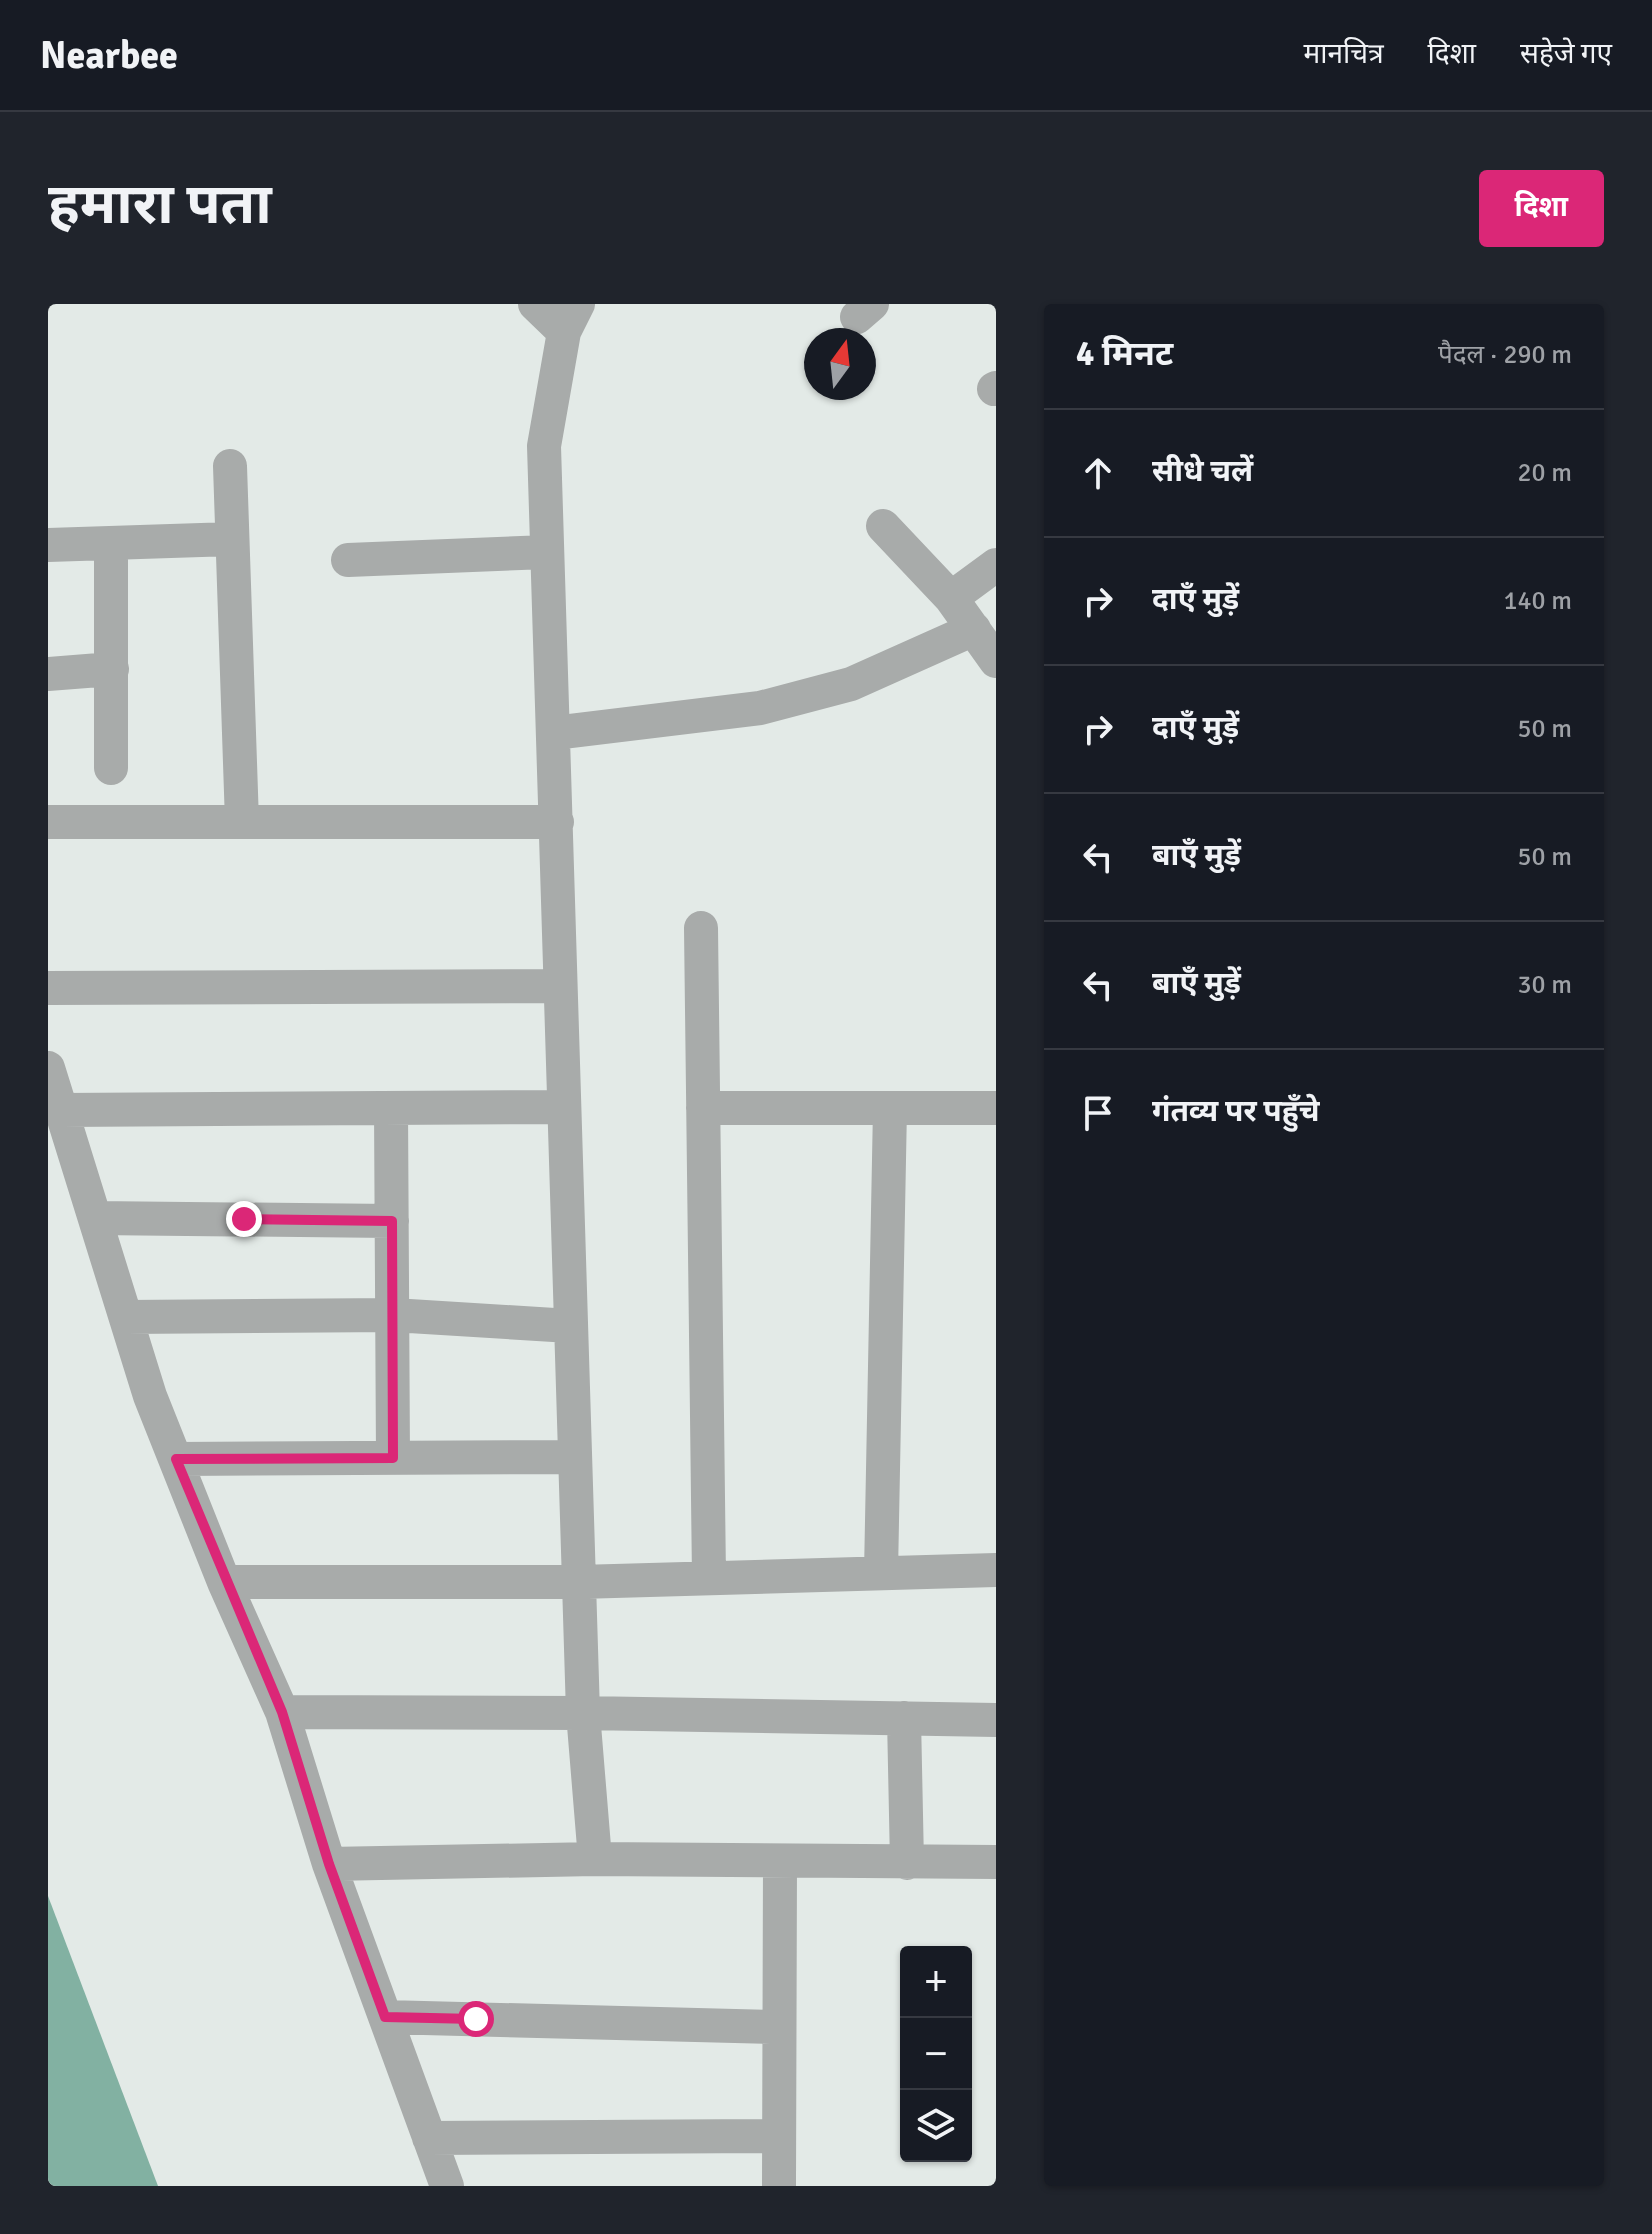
<!DOCTYPE html>
<html lang="hi">
<meta charset="utf-8">
<style>
:root{--surface:#171b24;--page:#20242c;--text:#f1f3f6;--muted:#9ea1a6;--line:#363941;--accent:#db2777}
body{margin:0;font-family:Signika,"Noto Sans Devanagari",sans-serif;background:var(--page);color:var(--text)}
.controls{position:absolute;right:24px;bottom:24px;display:grid;overflow:hidden;border-radius:8px;box-shadow:0 2px 6px #0004}
.controls button{width:72px;height:72px;display:grid;place-items:center;padding:0;border:0;border-bottom:2px solid var(--line);background:var(--surface);color:var(--text);font:40px sans-serif}
.compass{position:absolute;left:756px;top:24px;width:72px;height:72px;border-radius:50%;background:var(--surface);box-shadow:0 2px 6px #0004;rotate:15deg}
.stop{position:absolute;width:24px;height:24px;margin:-18px;border:6px solid #db2777;border-radius:50%;background:#fff}
.stop.end{background:#db2777;border-color:#fff;box-shadow:0 2px 8px #0008}
.list{margin:0;padding:0;list-style:none}
h2{display:flex;justify-content:space-between;align-items:center;height:104px;margin:0;padding:0 32px;font-size:34px}
h2 small{font-size:26px;font-weight:400;color:var(--muted)}
.list li{display:grid;grid-template-columns:52px 1fr auto;gap:24px;align-items:center;box-sizing:border-box;height:128px;padding:0 32px;border-top:2px solid var(--line)}
.list b{display:block;font-size:30px;white-space:nowrap}
.list em{font-size:26px;font-style:normal;color:var(--muted)}
.icon{flex:none;width:44px;height:44px;fill:none;stroke:currentColor;stroke-width:2;stroke-linecap:round;stroke-linejoin:round}
.map{position:relative;flex:none;width:948px;height:1882px;overflow:hidden;border-radius:8px}
header{display:flex;align-items:center;gap:48px;box-sizing:border-box;height:112px;padding:0 40px;background:var(--surface);border-bottom:2px solid var(--line)}
header strong{font-size:38px}
nav{display:flex;gap:44px;margin-inline-start:auto;font-size:28px}
.intro{display:flex;align-items:center;justify-content:space-between;box-sizing:border-box;height:192px;padding:0 48px}
h1{margin:0;font-size:56px}
.button{padding:20px 36px;border-radius:8px;background:var(--accent);color:#fff;font-size:28px;font-weight:700}
main{display:flex;gap:48px;padding:0 48px}
aside{flex:1;background:var(--surface);border-radius:8px;box-shadow:0 2px 6px #0004}
.map>svg:first-child{display:block}
.water{fill:#82b1a2}
.lines{fill:none;stroke-linecap:round;stroke-linejoin:round}
.minor{stroke:#a8abaa;stroke-width:34}
.route{stroke:#db2777;stroke-width:10}
</style>
<header>
<strong>Nearbee</strong>
<nav><a>मानचित्र</a><a>दिशा</a><a>सहेजे गए</a></nav>
</header>
<div class="intro"><h1>हमारा पता</h1><a class="button">दिशा</a></div>
<main>
<div class="map">
<svg width="948" height="1882" viewBox="0 0 948 1882">
<rect width="100%" height="100%" fill="#e3eae7"/>
<path class="water" d="M 0,1592 L 110,1882 L 0,1882 Z"/>
<g class="lines">
<path class="minor" d="M 487,0 L 516,28
M 530,0 L 516,28 L 496,142 L 535,1409 L 547,1555
M 809,13 L 824,0
M 946,85 L 948,84
M 182,162 L 194,518
M 835,222 L 903,294 L 948,357
M 63,239 L 63,464
M 0,241 L 184,235
M 300,256 L 499,248
M 903,294 L 948,261
M 0,370 L 64,365
M 506,429 L 712,404 L 803,380 L 926,325
M 0,518 L 509,518
M 653,624 L 661,1274
M 0,684 L 510,682
M 0,764 L 102,1092 L 176,1278 L 234,1408 L 281,1560 L 399,1882
M 343,804 L 345,1154
M 655,804 L 948,804
M 13,806 L 514,803
M 47,914 L 344,917
M 78,1013 L 345,1011 L 522,1022
M 128,1155 L 526,1153
M 833,1269 L 842,804
M 176,1278 L 531,1278 L 948,1266
M 234,1408 L 535,1409 L 948,1416
M 856,1414 L 859,1559
M 281,1560 L 547,1555 L 948,1558
M 337,1713 L 730,1723
M 381,1834 L 731,1832
M 731,1882 L 732,1558"/>
</g>
<g class="lines">
<path class="route" d="M 196,915 L 344,917 L 345,1154 L 128,1155 L 234,1408 L 281,1560 L 337,1713 L 428,1715"/>
</g>
</svg>
<div class="controls">
<button>+</button>
<button>−</button>
<button><svg class="icon" aria-label="layers" viewBox="0 0 24 24"><path d="M12 4l9 5-9 5-9-5zM3 14l9 5 9-5"/></svg></button>
</div>
<svg class="compass" viewBox="-18 -18 36 36"><path d="M0-13l5 13h-10z" fill="#e53935"/><path d="M0 13l5-13h-10z" fill="#9ea1a6"/></svg>
<div class="stop" style="left:428px;top:1715px"></div>
<div class="stop end" style="left:196px;top:915px"></div>
</div>
<aside>
<h2>4 मिनट<small>पैदल · 290 m</small></h2>
<ul class="list">
<li><svg class="icon" aria-label="ahead" viewBox="0 0 24 24"><path d="M12 20V5M6 11l6-6 6 6"/></svg><div><b>सीधे चलें</b></div><em>20 m</em></li>
<li><svg class="icon" aria-label="right" viewBox="0 0 24 24"><path d="M7 20v-9h11M14 6l5 5-5 5"/></svg><div><b>दाएँ मुड़ें</b></div><em>140 m</em></li>
<li><svg class="icon" aria-label="right" viewBox="0 0 24 24"><path d="M7 20v-9h11M14 6l5 5-5 5"/></svg><div><b>दाएँ मुड़ें</b></div><em>50 m</em></li>
<li><svg class="icon" aria-label="left" viewBox="0 0 24 24"><path d="M17 20v-9H6M10 6l-5 5 5 5"/></svg><div><b>बाएँ मुड़ें</b></div><em>50 m</em></li>
<li><svg class="icon" aria-label="left" viewBox="0 0 24 24"><path d="M17 20v-9H6M10 6l-5 5 5 5"/></svg><div><b>बाएँ मुड़ें</b></div><em>30 m</em></li>
<li><svg class="icon" aria-label="arrive" viewBox="0 0 24 24"><path d="M6 21V4h12l-3 4 3 4H6"/></svg><div><b>गंतव्य पर पहुँचे</b></div></li>
</ul>
</aside>
</main>
